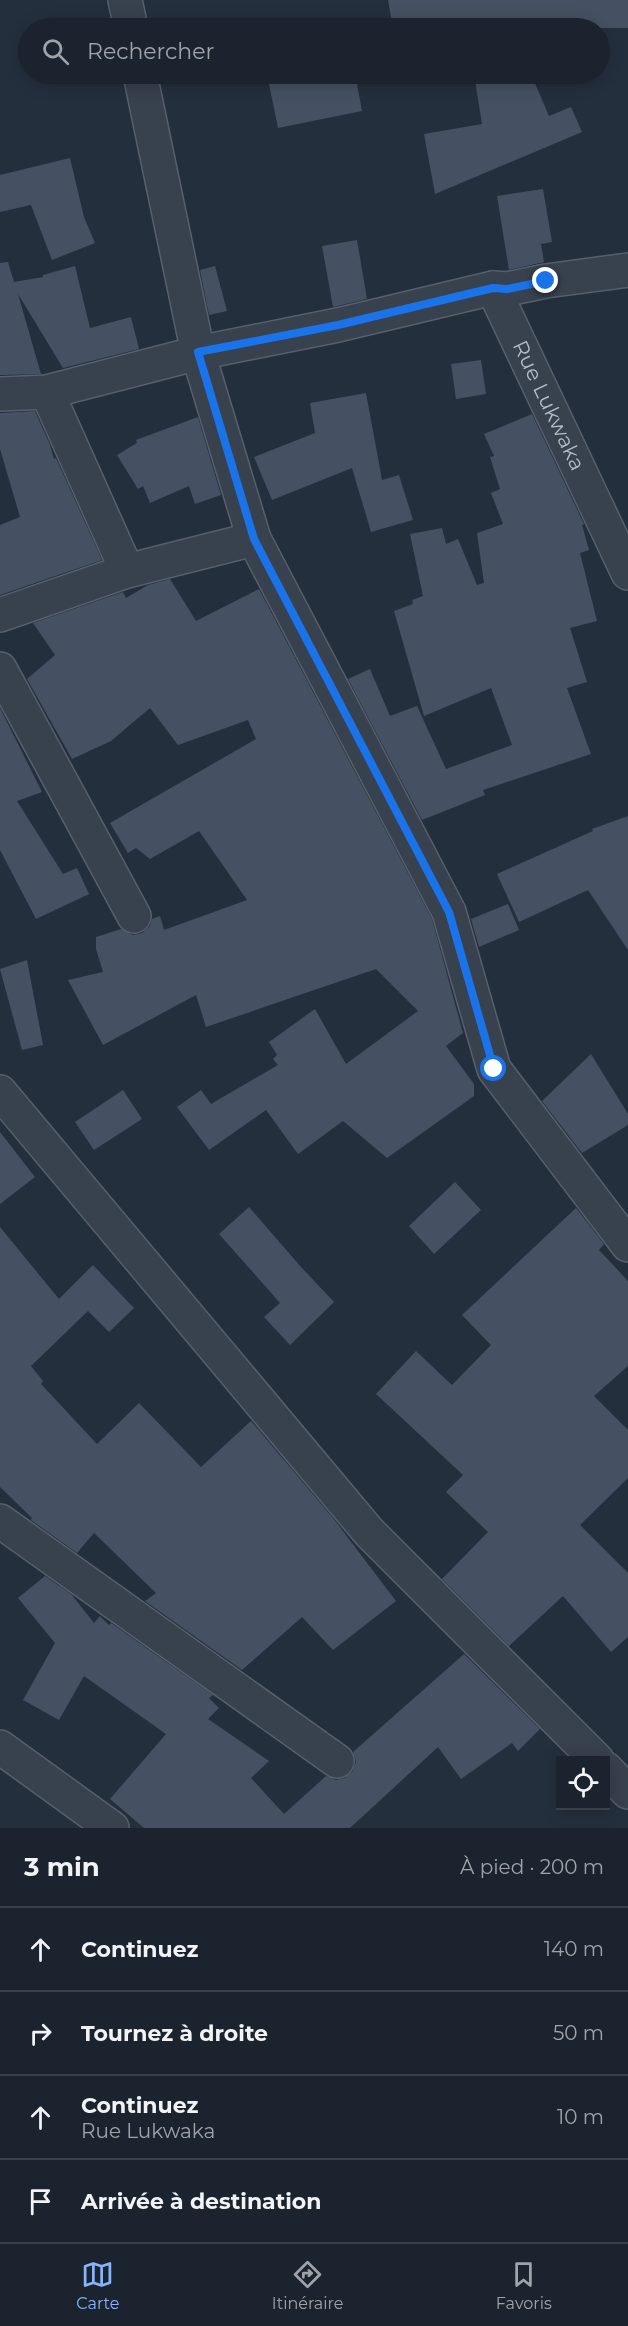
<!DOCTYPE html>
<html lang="fr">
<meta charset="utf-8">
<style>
:root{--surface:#1b232e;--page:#242b36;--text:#f1f3f6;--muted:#a0a4aa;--line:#39404a;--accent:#8ab4f8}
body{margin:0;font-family:Montserrat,sans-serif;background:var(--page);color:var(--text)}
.controls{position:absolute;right:18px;bottom:18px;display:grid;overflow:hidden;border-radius:0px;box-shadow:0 3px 15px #0003}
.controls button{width:54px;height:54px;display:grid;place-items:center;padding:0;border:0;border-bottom:2px solid var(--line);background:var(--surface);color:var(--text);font:30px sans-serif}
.stop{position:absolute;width:18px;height:18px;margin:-14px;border:4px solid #1a73e8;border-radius:50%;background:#fff}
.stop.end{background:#1a73e8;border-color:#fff;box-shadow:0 2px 6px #0008}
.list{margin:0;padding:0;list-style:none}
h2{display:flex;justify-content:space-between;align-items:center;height:78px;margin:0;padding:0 24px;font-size:26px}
h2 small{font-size:20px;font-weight:400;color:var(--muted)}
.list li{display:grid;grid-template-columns:39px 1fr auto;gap:18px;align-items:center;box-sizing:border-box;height:84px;padding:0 24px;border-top:2px solid var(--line)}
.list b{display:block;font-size:22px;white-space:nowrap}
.list p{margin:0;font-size:20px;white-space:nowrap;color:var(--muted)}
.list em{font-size:20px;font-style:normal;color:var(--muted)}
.icon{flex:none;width:33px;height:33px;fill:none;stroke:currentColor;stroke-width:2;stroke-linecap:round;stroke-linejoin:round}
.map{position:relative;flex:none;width:628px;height:1828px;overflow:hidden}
.search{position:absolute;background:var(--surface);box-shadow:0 3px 15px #0003;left:18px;right:18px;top:18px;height:66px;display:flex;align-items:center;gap:15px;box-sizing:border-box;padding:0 21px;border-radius:33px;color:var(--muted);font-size:22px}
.sheet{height:414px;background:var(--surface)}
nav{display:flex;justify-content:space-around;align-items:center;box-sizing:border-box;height:84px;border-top:2px solid var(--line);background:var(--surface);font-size:16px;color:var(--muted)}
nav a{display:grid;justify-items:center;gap:3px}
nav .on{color:var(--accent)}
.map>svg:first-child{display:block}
.building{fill:#455162}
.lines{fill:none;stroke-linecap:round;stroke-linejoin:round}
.minor-casing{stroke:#565f6c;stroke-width:36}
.minor{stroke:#38414e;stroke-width:33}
.route{stroke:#1a73e8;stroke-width:8}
.labels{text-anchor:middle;stroke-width:5;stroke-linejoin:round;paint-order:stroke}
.street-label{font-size:21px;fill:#b4bcc9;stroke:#1d2633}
</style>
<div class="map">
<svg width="628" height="1828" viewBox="0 0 628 1828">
<rect width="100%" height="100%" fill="#242f3e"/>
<path class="building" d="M 388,0 L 628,0 L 628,28 L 393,28 Z
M 267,74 L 355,74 L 362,111 L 278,128 Z
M 474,74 L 531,74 L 549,116 L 571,107 L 582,132 L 435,194 L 424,134 L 482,124 Z
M 70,158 L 84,217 L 95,243 L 52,260 L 31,205 L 0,212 L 0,175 Z
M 543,189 L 552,242 L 541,244 L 544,262 L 509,270 L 497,196 Z
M 357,240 L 367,299 L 333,307 L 322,246 Z
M 8,262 L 14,282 L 43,277 L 43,275 L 75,266 L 90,328 L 131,317 L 139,349 L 63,368 L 18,294 L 41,374 L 0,375 L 0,263 Z
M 215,266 L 227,311 L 209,315 L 200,270 Z
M 481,360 L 486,394 L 456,399 L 451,364 Z
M 366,393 L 382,480 L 399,475 L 413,520 L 371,532 L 352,468 L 272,500 L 254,457 L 315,433 L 310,403 Z
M 35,411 L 50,445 L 54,459 L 56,458 L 102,560 L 0,595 L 0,525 L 20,517 L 0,449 L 0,413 Z
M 532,414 L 584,524 L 582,525 L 589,550 L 580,553 L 597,621 L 570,628 L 587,682 L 567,688 L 591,754 L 483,790 L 485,795 L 422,820 L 348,679 L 370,669 L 390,716 L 417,706 L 446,769 L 512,745 L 491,688 L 424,716 L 394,611 L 413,604 L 412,600 L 423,596 L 410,534 L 442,528 L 446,544 L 458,539 L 477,585 L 484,583 L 477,533 L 503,524 L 491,493 L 500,489 L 490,457 L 494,456 L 484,434 Z
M 198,417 L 221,495 L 195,504 L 189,486 L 150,503 L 143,486 L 138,489 L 117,455 L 137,443 L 136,440 Z
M 170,579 L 196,621 L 259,589 L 432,919 L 463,1033 L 446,1046 L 474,1084 L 474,1096 L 387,1158 L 343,1121 L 298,1154 L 266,1110 L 209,1150 L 177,1107 L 201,1090 L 211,1104 L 278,1065 L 273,1059 L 277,1055 L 269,1042 L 315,1009 L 346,1064 L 418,1011 L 376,969 L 206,1027 L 196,995 L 103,1045 L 68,980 L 103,972 L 96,949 L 96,937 L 121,929 L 133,935 L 142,933 L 150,926 L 152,919 L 160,916 L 164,930 L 247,900 L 199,831 L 150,859 L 136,848 L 128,853 L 110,823 L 256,739 L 248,720 L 178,745 L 150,708 L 111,741 L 72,759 L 27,679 L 55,655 L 33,623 L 123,592 L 126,598 L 148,585 Z
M 0,708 L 42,792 L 17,801 L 63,874 L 77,868 L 89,894 L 36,919 L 0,850 Z
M 628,816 L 628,950 L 588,890 L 519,922 L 497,874 L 593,831 L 592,829 Z
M 508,904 L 519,930 L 479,947 L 471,919 Z
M 27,960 L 43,1045 L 22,1050 L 0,969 Z
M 591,1054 L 628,1114 L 628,1125 L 582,1153 L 542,1101 Z
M 123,1090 L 142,1119 L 94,1150 L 75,1122 Z
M 0,1132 L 35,1177 L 0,1204 Z
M 455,1182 L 481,1210 L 434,1254 L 409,1226 Z
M 249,1207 L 301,1267 L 334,1302 L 290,1345 L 264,1317 L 280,1303 L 219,1234 Z
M 576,1208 L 604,1244 L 599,1250 L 628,1281 L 628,1366 L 594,1396 L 628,1430 L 628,1478 L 580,1525 L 628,1573 L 628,1637 L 611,1652 L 563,1596 L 509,1646 L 442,1579 L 488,1532 L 446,1492 L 463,1475 L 376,1394 L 416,1351 L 452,1385 L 491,1345 L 462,1315 Z
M 0,1227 L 59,1299 L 93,1265 L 134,1308 L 109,1332 L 88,1311 L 31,1366 L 43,1381 L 41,1384 L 97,1444 L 139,1403 L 201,1467 L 251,1421 L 333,1518 L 396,1601 L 333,1650 L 302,1617 L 242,1670 L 145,1601 L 156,1593 L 94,1533 L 77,1553 L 31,1520 L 32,1518 L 0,1487 Z
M 45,1576 L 71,1594 L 94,1623 L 100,1616 L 109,1625 L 111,1623 L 213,1695 L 209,1698 L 219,1708 L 208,1719 L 269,1761 L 251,1778 L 284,1814 L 326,1776 L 336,1780 L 344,1778 L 352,1772 L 356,1762 L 353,1752 L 464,1654 L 540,1729 L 518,1751 L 512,1743 L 461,1779 L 438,1747 L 350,1828 L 144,1828 L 110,1799 L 166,1734 L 84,1676 L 59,1720 L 23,1700 L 55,1643 L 18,1598 Z"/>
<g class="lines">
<defs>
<g id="minor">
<path d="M 125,0 L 131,28"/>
<path d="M 140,74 L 198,353 L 254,539 L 449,912 L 494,1069 L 628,1245"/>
<path id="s1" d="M 493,288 L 628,573"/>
<path d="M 47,392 L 127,571"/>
<path d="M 0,394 L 47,392 L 198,353 L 338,325 L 493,288 L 507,289 L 546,281 L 628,270"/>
<path d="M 0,615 L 127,571 L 254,539"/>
<path d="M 0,669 L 134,916"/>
<path d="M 0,1092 L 369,1532 L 597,1760"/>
<path d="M 0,1521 L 337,1761"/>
<path d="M 0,1747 L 112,1828"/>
<path d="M 606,1769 L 628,1792"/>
</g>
</defs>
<use href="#minor" class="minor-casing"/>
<use href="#minor" class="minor"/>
</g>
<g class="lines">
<path class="route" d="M 494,1069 L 449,912 L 254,539 L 198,352 L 338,325 L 493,288 L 507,289 L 546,281"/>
</g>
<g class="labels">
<g class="street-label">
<text dy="7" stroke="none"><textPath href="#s1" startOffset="130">Rue Lukwaka</textPath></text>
</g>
</g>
</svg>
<div class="controls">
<button><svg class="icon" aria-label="locate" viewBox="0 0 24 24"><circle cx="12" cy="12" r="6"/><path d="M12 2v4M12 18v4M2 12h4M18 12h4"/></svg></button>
</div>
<div class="stop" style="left:494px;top:1069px"></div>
<div class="stop end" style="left:546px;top:281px"></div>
<div class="search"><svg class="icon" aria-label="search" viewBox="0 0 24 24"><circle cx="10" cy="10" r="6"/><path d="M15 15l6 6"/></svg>Rechercher</div>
</div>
<section class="sheet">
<h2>3 min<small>À pied · 200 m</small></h2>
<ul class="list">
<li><svg class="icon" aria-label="ahead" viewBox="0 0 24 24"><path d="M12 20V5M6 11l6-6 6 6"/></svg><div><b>Continuez</b></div><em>140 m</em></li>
<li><svg class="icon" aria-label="right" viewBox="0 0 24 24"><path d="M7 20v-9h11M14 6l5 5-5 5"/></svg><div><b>Tournez à droite</b></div><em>50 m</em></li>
<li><svg class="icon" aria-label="ahead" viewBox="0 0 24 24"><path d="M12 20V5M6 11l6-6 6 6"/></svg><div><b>Continuez</b><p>Rue Lukwaka</p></div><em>10 m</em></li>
<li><svg class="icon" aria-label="arrive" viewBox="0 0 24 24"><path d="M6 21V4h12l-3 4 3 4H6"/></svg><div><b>Arrivée à destination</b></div></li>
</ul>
</section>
<nav>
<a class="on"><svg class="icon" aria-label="map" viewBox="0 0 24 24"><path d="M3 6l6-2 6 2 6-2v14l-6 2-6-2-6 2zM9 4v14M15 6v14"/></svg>Carte</a>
<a><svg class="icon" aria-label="directions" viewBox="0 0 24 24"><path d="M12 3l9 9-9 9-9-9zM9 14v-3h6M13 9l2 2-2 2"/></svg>Itinéraire</a>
<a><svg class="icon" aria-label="saved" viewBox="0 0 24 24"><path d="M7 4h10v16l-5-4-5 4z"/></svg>Favoris</a>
</nav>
